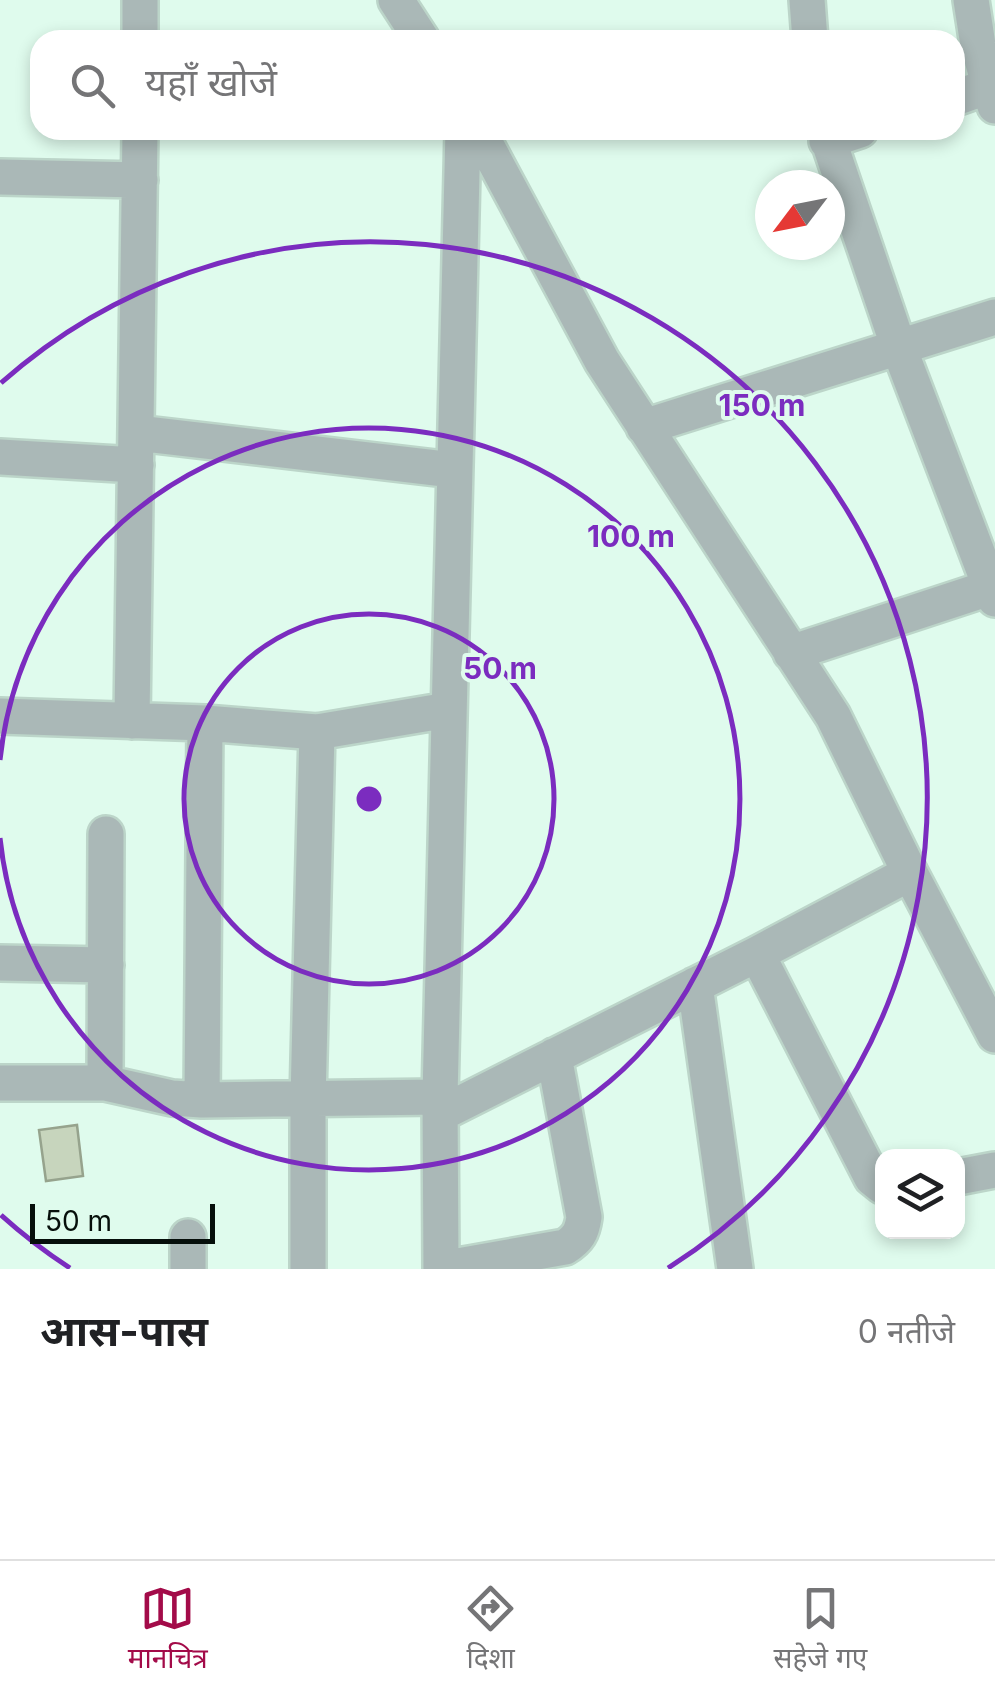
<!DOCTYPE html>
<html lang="hi">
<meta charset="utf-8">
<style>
:root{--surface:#fff;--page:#f6f6f6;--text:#202124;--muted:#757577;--line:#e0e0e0;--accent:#a30b49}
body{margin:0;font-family:Inter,"Noto Sans Devanagari",sans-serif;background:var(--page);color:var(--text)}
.controls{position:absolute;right:30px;bottom:30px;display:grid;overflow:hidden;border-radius:20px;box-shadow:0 5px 15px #0003}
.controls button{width:90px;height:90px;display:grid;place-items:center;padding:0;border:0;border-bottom:2px solid var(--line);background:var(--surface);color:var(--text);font:50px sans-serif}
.compass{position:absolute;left:755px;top:170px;width:90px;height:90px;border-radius:50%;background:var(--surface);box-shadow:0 5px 15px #0003;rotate:238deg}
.scale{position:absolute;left:30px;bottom:25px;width:185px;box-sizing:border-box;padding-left:10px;border:5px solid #060f0b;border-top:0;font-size:28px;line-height:35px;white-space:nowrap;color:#060f0b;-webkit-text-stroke:8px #dffbed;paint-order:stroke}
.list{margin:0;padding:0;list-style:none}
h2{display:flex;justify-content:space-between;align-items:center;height:130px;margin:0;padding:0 40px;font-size:42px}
h2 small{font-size:32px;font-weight:400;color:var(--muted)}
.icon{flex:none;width:55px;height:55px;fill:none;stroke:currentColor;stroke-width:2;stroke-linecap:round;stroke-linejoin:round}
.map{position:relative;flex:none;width:995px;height:1269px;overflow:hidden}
.search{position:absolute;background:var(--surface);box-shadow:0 5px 15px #0003;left:30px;right:30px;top:30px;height:110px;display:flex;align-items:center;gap:25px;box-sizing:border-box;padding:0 35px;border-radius:30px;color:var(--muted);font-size:38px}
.sheet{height:290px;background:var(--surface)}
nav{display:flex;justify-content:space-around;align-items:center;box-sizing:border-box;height:140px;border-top:2px solid var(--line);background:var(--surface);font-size:28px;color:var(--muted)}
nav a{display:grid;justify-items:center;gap:5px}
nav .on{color:var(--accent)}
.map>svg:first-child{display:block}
.building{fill:#c7d5bd;stroke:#96a38d;stroke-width:2.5}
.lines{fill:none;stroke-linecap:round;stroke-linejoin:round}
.minor-casing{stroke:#bcd5c9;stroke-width:40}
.minor{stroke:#aab8b7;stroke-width:35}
.ring{fill:none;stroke:#7b2cbf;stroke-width:5}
.centre{fill:#7b2cbf;stroke:#dffbed;stroke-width:5}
.ring-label{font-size:30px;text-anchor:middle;font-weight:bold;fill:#7b2cbf;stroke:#dffbed;stroke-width:8;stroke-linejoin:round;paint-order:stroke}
</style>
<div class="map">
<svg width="995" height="1269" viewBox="0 0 995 1269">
<rect width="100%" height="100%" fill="#dffbed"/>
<path class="building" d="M 77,1125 L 83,1176 L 46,1181 L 39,1130 Z"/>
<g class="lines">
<defs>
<path id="minor" d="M 140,0 L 140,40
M 396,0 L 422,40
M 807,0 L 810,40
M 971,0 L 978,45 L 995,106
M 955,98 L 995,84
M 478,130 L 602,361 L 833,716 L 910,873 L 995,1035
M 825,130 L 899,348 L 995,599
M 827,141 L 860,130
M 0,177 L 140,180
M 644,427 L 995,317
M 137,433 L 453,470
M 0,457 L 136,465
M 791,653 L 995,586
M 0,716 L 205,723 L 317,732 L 448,710
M 132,721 L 140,130
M 757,954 L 872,1178 L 882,1186
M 0,963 L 106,965
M 695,985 L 735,1269
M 0,1083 L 105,1083 L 172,1098 L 202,1100 L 440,1097
M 105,1083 L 106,834
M 202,1100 L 205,723
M 440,1114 L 757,954 L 910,873
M 958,1177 L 995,1170
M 188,1269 L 188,1237
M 308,1269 L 308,1100 L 317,732
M 441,1269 L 440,1097 L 463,130
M 441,1269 L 565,1247 C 578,1239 582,1232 584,1217 L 554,1056"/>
</defs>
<use href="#minor" class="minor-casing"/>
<use href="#minor" class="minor"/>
</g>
<g class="ring">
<circle cx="369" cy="799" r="185"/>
<path d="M0 760A371 371 0 1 1 0 838"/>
<path d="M70 1268A556 556 0 0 1 1 1215M1 383A556 556 0 1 1 668 1268"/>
</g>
<circle cx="369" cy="799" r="15" class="centre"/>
<g class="ring-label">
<text x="762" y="416">150 m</text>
<text x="631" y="547">100 m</text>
<text x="500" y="679">50 m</text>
</g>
</svg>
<div class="controls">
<button><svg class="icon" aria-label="layers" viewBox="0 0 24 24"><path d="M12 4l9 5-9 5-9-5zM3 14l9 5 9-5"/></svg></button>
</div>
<svg class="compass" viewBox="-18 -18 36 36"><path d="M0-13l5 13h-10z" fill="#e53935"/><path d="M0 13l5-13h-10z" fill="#757577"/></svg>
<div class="scale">50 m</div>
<div class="search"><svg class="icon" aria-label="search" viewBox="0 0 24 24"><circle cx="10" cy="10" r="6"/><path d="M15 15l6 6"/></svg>यहाँ खोजें</div>
</div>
<section class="sheet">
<h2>आस-पास<small>0 नतीजे</small></h2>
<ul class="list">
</ul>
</section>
<nav>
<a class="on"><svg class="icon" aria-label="map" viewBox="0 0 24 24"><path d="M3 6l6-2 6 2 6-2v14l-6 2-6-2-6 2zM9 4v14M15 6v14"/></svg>मानचित्र</a>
<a><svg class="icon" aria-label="directions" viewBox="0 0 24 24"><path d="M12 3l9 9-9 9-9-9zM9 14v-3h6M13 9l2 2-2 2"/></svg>दिशा</a>
<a><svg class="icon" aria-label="saved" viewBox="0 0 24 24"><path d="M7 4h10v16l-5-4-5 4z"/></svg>सहेजे गए</a>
</nav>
